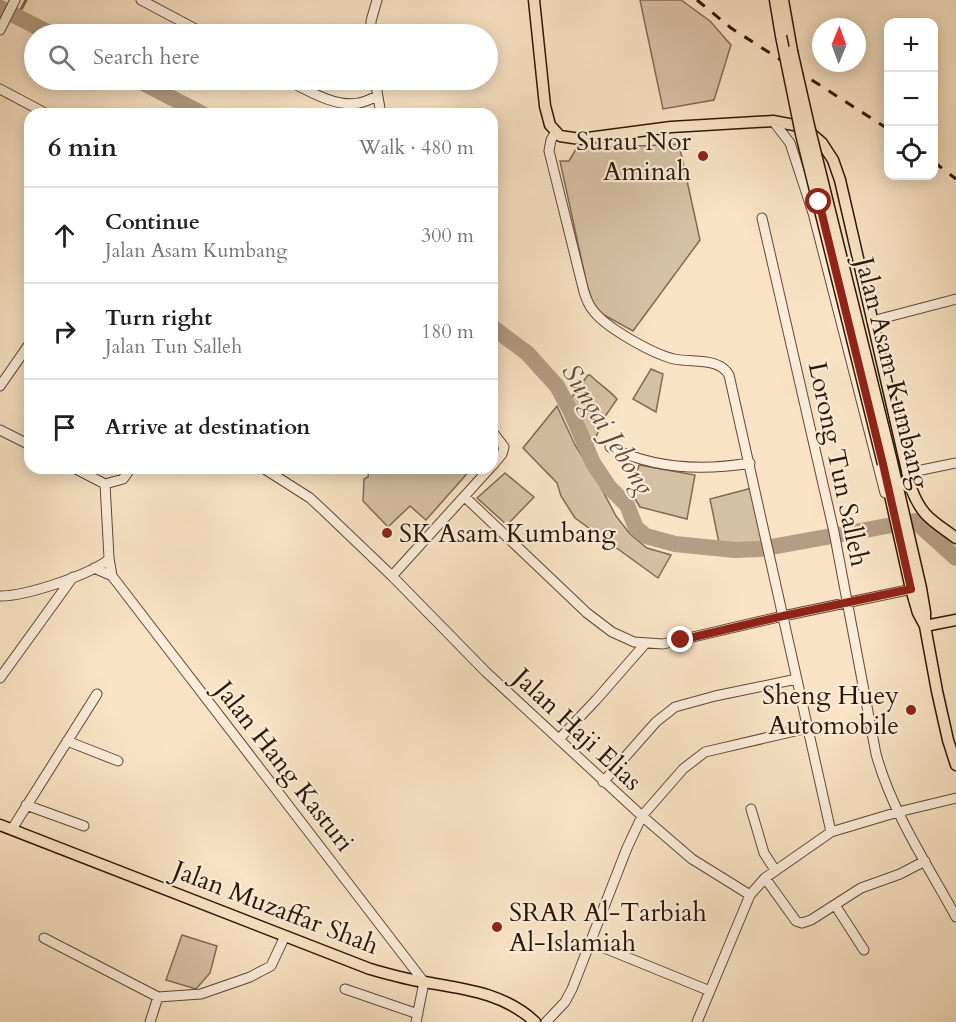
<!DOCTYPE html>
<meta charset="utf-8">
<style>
:root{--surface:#fff;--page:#f2f2f2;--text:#202124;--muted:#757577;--line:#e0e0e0}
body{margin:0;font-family:Cardo,serif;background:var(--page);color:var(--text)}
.controls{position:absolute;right:18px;top:18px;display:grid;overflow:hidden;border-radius:12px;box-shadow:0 3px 15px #0003}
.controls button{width:54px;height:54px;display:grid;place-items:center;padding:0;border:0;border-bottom:2px solid var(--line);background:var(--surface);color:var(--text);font:30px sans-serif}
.compass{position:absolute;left:812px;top:18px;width:54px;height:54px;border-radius:50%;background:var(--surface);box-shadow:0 3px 15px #0003;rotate:1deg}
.stop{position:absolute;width:18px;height:18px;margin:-14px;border:4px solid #8f2418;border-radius:50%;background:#fff}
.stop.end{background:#8f2418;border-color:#fff;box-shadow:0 2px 6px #0008}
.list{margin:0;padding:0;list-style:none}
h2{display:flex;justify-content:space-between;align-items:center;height:78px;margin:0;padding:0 24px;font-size:26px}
h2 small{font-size:20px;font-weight:400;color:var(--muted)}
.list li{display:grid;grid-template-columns:39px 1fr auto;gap:18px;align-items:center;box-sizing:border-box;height:96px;padding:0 24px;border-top:2px solid var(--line)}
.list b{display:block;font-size:22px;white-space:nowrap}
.list p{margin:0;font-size:20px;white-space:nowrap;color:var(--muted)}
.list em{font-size:20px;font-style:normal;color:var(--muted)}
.icon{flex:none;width:33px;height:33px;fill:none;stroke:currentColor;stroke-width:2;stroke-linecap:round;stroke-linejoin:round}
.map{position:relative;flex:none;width:956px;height:1022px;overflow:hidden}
.search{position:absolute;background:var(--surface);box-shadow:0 3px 15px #0003;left:24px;top:24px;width:474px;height:66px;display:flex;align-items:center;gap:15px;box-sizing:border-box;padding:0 21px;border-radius:33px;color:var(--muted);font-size:22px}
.panel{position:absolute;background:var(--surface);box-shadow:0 3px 15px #0003;left:24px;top:108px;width:474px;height:366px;border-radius:18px}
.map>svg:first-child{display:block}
.green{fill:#d6c0a4;stroke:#826a54;stroke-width:1.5}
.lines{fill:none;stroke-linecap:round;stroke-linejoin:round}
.stream{stroke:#7e6751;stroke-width:3}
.river{stroke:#b49d83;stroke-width:16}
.minor-casing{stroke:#614835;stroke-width:11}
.major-casing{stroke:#2e1505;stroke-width:13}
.minor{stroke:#fbedd9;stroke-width:9}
.major{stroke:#f9e3c4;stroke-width:10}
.rail{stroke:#2e1505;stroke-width:3;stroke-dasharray:10 10;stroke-linecap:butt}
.major-bridge-casing{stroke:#2e1505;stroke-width:13;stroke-linecap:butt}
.major-bridge{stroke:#f9e3c4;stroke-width:10}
.route{stroke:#8f2418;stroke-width:8}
.poi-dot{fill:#8f2418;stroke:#fbedd9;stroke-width:2}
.labels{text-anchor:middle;stroke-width:4.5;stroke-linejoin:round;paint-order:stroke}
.poi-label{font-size:26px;fill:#2e1505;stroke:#fbedd9;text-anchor:end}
.street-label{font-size:26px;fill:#2e1505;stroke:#fbedd9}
.water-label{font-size:27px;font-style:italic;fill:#644b37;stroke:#fbedd9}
</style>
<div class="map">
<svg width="956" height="1022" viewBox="0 0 956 1022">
<rect width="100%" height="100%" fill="#f9e3c4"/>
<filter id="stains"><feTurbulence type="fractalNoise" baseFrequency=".00333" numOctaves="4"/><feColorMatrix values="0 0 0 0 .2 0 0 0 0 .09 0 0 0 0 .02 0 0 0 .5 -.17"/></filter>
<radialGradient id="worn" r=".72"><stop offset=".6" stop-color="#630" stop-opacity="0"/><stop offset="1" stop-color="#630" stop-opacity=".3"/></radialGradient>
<path class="green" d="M 640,0 L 681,0 L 710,21 L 731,45 L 714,100 L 663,109 Z
M 679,144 L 700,240 L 633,331 L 595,310 L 587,285 L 560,161 L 569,161 L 576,149 Z
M 651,369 L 663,374 L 656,412 L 633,399 Z
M 588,375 L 590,375 C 599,384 609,390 617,399 L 604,418 L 593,444 L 571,398 Z
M 557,406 L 575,445 L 597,480 L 616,516 L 630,534 L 647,548 L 671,555 L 658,578 L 575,518 L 561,496 L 557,483 L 523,448 Z
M 639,465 L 695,475 L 687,519 L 640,507 L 632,494 Z
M 369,468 L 472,468 L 426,520 L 410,506 L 388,527 L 363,501 L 364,479 L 368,477 Z
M 505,473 L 534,497 L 507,525 L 477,498 Z
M 752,488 L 766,543 L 737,545 L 719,543 L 710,499 Z
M 182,935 L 217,946 L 210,973 L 196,989 L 166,980 Z"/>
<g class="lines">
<path class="stream" d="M 17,17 L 26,0"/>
<path class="river" d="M 0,8 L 51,34
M 137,80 L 203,114
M 492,327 L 527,353 L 557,386 L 571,412 L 593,463 L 609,487 L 627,505 L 636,528 L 646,536 L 675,544 L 735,550 L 760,549 L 915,521 L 956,558"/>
<defs>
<path id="minor" d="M 141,0 L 205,34
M 0,30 L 15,0
M 371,34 L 371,21 L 377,0
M 287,80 C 307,90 336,108 359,103 C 365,102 371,99 377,96
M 375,80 L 381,114
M 0,89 L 47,114
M 773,121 L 790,143 L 813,213 L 885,493
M 555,133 L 551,140 L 549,151 L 584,292 C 586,298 588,304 592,309 C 604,327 653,354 674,359 C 692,363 719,357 729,375 L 831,832
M 762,218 L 834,532 L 876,754 C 892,812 927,864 956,917
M 872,321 L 956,299
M 0,386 L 30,343
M 0,430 L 30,445
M 492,431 L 504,447 L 502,454 L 492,466
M 610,447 C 654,469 702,471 750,463
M 74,468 L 105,484
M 263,468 L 310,498 L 324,511 L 392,576 L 486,672 L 642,816 L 692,859 L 750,895
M 907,473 L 956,463
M 465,497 L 587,613 L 612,632 L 634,642 L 663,644 L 783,616 L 917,588
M 94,568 L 112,576 L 109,558
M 112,576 L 424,982 L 416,1022
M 392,576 L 490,468
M 0,596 C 27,596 85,576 107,561 L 109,558 L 105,484 L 123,479 L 131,468
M 0,678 L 73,577
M 559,739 L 596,700 L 645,644
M 67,741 L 118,761
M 603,782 L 656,722 L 675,707 L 715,696 L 797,679
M 26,805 L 84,826
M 751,809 L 764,853 L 775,870
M 12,829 L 97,694
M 765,878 L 796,921 L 802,923 L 811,920 L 861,888 L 900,874 L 925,861
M 835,905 L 864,950
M 44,938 L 158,997 L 201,994 L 250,977 L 271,966 L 285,936
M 592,943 L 710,991
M 345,989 L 418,1014
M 150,1022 L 158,997
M 546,1022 L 565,1002 L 572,989 L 627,848 L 642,816 L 683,769 L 705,752 L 808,728
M 697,1022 L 750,895 L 765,878 L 831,832 L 898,812 L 956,798"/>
<path id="major" d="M 534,0 L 545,106 L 550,125 L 560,136 L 580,139 L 671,127 L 773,121 L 794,125 L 807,130 L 822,143 L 833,160 L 840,180 L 911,488 C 922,517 932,520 956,538
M 775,0 L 781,36
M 783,0 L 792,51
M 892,462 L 921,588 L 925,612 L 925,626 L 937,691 L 948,740 L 956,765
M 883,464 L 911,589 L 918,613 L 925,626
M 925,626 L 956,620
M 0,825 L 370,969 C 388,974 405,979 424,982 C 465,989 504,993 535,1022"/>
</defs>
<use href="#minor" class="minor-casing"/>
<use href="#major" class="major-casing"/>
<use href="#minor" class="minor"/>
<use href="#major" class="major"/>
<path class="rail" d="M 697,0 L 731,28 L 888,129
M 934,162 L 956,179"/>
<defs>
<path id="major-bridge" d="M 781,36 L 801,134 L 883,464
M 792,51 L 810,130 L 892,462"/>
</defs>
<use href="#major-bridge" class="major-bridge-casing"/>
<use href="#major-bridge" class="major-bridge"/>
</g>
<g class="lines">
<path class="route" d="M 681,640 L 783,616 L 911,589 L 883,464 L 819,202"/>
</g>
<g class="poi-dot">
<circle cx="703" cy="156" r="6"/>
<circle cx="387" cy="533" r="6"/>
<circle cx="911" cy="710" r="6"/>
<circle cx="497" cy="927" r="6"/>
</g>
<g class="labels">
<g class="poi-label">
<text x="691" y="150">Surau Nor<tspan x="691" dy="30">Aminah</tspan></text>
<text x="399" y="542" text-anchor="start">SK Asam Kumbang</text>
<text x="899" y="704">Sheng Huey<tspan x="899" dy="30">Automobile</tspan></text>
<text x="509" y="921" text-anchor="start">SRAR Al-Tarbiah<tspan x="509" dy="30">Al-Islamiah</tspan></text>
</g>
<g class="street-label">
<text transform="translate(893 373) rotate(76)" y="9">Jalan Asam Kumbang</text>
<text transform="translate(839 464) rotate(78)" y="9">Lorong Tun Salleh</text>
<text transform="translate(578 729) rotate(43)" y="9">Jalan Haji Elias</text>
<text transform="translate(285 766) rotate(52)" y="9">Jalan Hang Kasturi</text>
<text transform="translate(276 907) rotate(21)" y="9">Jalan Muzaffar Shah</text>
</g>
<g class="water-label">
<text transform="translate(608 429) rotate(58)" y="9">Sungai Jebong</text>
</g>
</g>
<rect width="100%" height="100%" filter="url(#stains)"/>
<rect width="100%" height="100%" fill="url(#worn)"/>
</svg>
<div class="controls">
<button>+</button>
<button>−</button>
<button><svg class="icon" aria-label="locate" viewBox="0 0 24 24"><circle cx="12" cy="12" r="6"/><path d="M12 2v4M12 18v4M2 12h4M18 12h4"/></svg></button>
</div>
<svg class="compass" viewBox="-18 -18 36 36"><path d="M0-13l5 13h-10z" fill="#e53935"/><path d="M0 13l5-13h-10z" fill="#757577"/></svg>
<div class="stop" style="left:819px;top:202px"></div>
<div class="stop end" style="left:681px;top:640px"></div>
<div class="search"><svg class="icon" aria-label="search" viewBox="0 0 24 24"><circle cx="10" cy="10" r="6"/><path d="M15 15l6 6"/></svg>Search here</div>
<section class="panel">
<h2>6 min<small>Walk · 480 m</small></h2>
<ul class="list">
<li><svg class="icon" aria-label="ahead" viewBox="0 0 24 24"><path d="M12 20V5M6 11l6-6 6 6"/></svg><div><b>Continue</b><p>Jalan Asam Kumbang</p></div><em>300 m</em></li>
<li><svg class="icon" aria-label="right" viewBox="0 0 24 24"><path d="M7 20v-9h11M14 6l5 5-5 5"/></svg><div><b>Turn right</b><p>Jalan Tun Salleh</p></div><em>180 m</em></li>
<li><svg class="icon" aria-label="arrive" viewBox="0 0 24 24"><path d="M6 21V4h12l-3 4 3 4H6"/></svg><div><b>Arrive at destination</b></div></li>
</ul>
</section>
</div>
